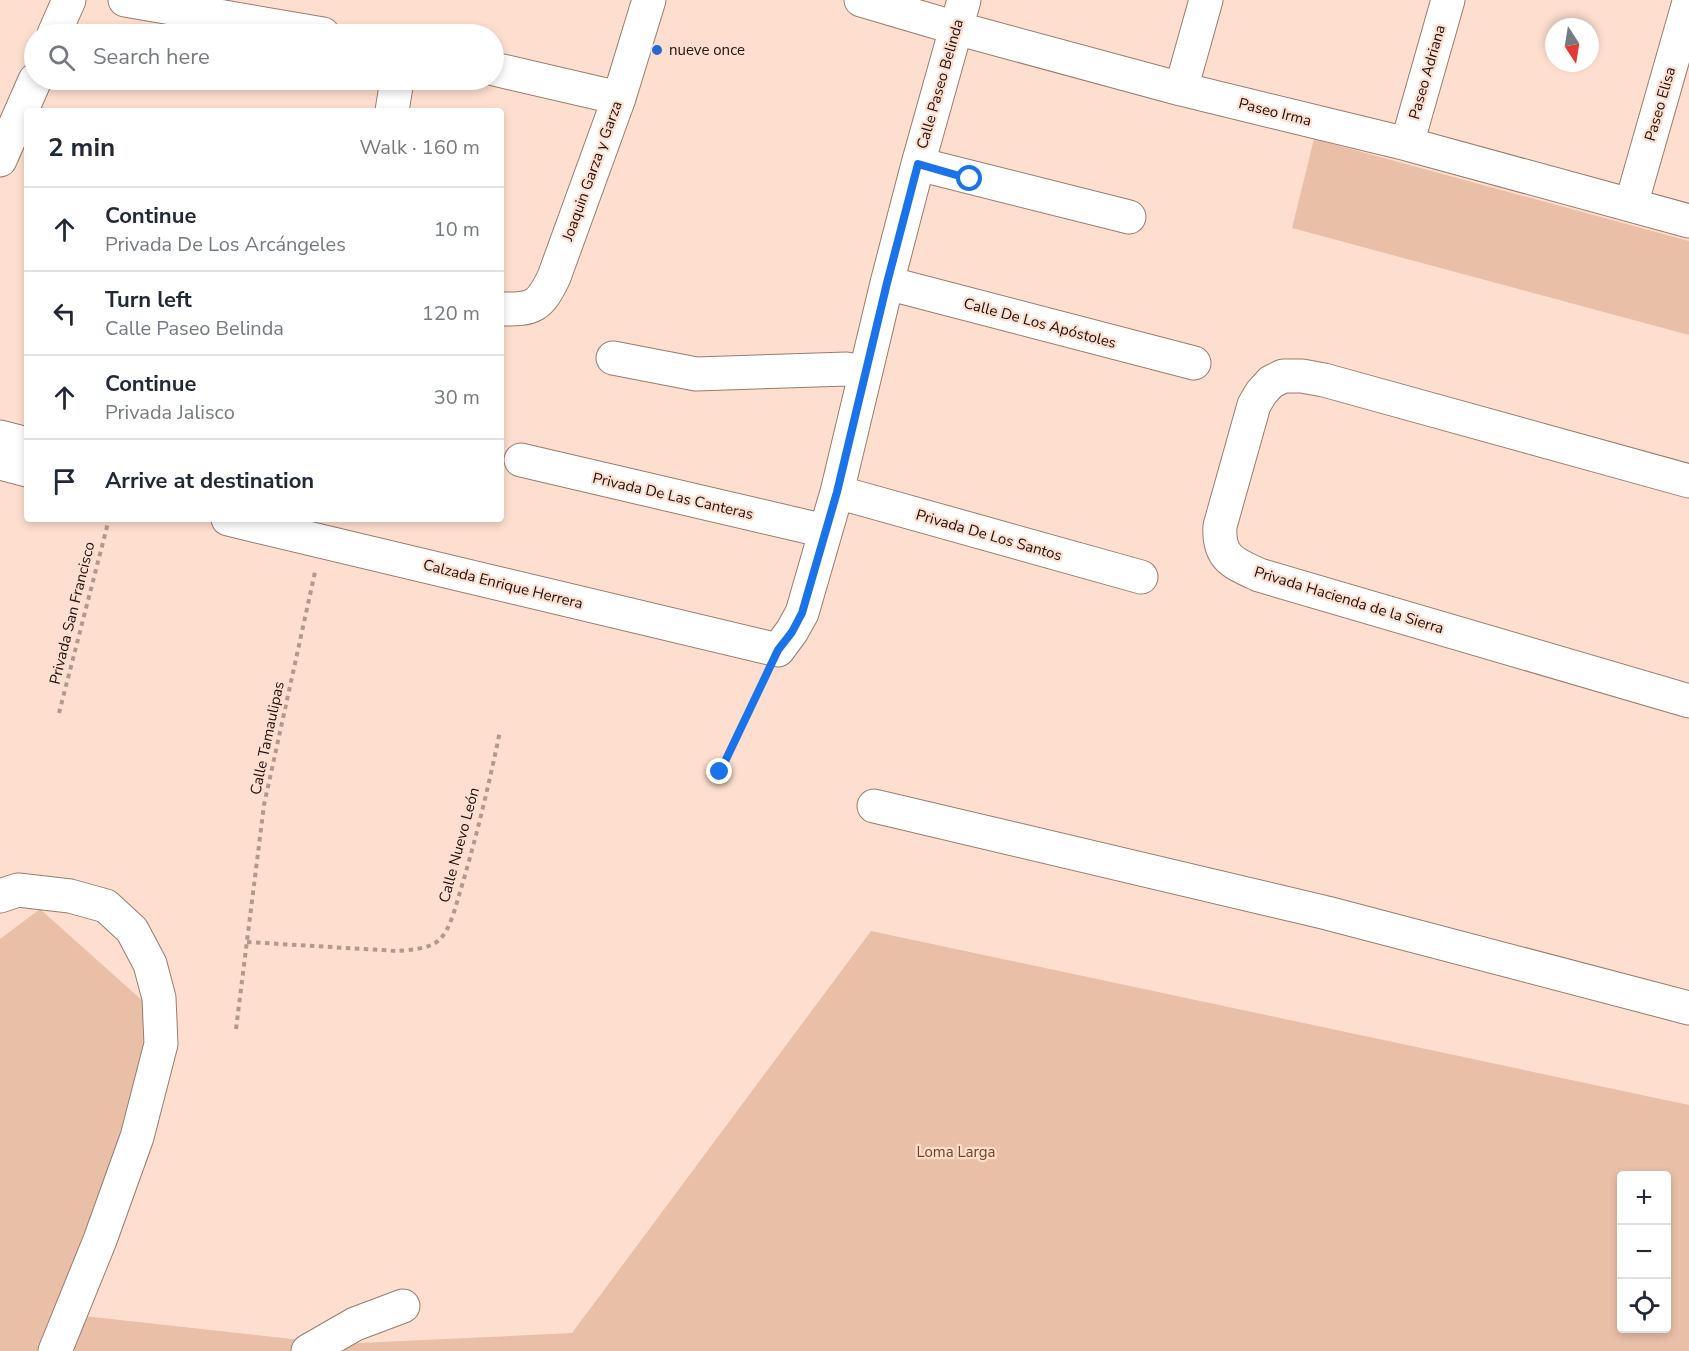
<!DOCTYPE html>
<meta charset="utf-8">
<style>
:root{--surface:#fff;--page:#f2f2f3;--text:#1f2937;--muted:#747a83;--line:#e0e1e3}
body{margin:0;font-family:"Nunito Sans",sans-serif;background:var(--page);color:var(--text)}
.controls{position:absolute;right:18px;bottom:18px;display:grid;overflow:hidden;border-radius:6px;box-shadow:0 3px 9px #0003}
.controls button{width:54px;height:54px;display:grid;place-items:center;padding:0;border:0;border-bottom:2px solid var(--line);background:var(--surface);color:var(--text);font:30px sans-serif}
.compass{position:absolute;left:1545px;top:18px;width:54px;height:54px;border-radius:50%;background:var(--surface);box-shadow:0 3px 9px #0003;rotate:168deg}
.stop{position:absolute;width:18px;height:18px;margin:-14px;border:4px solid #1a73e8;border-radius:50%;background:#fff}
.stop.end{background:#1a73e8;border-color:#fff;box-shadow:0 2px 6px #0008}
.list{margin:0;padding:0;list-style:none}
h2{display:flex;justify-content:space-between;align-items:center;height:78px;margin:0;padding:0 24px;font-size:26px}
h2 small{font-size:20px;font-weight:400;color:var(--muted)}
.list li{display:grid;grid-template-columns:39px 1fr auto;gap:18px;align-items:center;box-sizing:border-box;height:84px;padding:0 24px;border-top:2px solid var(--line)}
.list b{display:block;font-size:22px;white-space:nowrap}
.list p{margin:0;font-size:20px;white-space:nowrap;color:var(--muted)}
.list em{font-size:20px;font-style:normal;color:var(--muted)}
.icon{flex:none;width:33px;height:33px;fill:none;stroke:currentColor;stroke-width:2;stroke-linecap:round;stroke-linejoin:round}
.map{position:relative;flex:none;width:1689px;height:1351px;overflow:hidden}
.search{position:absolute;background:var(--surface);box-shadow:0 3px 9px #0003;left:24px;top:24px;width:480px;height:66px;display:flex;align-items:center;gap:15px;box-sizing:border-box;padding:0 21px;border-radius:33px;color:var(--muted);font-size:22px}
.panel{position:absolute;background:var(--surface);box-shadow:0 3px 9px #0003;left:24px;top:108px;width:480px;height:414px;border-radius:6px}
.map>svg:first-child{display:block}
.green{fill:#e9bfa8;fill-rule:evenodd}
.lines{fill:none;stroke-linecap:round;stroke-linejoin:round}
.minor-casing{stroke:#987c6d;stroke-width:35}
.path{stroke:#b1998d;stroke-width:4;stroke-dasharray:4.5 4.5;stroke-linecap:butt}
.minor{stroke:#fff;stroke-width:33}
.route{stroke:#1a73e8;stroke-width:8}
.poi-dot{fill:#2668d5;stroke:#fedfcf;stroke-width:2}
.labels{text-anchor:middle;stroke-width:4.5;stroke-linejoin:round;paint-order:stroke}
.poi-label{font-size:15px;fill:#1c110c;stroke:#fedfcf;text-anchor:start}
.street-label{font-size:15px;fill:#1c110c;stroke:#fedfcf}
.park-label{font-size:15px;fill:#79411e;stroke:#fedfcf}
</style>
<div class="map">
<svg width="1689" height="1351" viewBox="0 0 1689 1351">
<rect width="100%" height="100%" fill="#fedfcf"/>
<path class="green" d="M 1314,139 L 1689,241 L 1689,335 L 1292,228 Z
M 40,909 L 154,1011 L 84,1316 L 337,1344 L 572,1333 L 871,931 L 1689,1105 L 1689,1351 L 0,1351 L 0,939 ZM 1622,1176 L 1666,1176 L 1666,1328 L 1622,1328 Z"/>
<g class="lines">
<defs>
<path id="minor" d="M 125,0 L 323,34
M 861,0 L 956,28 L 1181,89 L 1407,144 L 1689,221
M 54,34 L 69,0
M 494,69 L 619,98
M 1181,89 L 1206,0
M 392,111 L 397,80
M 1407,144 L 1448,0
M 0,160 L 35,80
M 918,164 L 1129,217
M 1631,205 L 1689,2
M 887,283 L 1194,363
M 501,309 C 534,310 540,306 554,277 L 619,98 L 649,0
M 613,358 L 696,374 L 847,369 L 865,373
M 0,437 L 27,444
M 521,460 L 825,531
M 0,463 L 27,470
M 1689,481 L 1324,380 L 1302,376 L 1283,376 L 1271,382 L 1261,393 L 1254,405 L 1220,526 C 1218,558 1233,563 1259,575 L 1689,701
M 837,492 L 1141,577
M 228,519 L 778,650 L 792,631 L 802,613 L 837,492 L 887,283 L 918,164 L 964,0
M 874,806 L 1327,913 L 1689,1008
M 0,896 L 18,890 L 70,896 L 106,906 L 132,930 L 150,964 L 159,998 L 161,1044 L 137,1137 L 100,1240 L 55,1351
M 308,1351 L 355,1324 L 403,1306"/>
</defs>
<use href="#minor" class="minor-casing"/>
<path class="path" d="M 59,713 L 109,519
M 720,772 L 765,678
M 247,942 L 397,951 C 410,950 431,949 440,939 C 450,930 456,905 460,892 C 476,839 489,785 500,731
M 236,1029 L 264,805 L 315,572"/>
<use href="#minor" class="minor"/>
</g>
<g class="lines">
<path class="route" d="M 720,772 L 778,650 L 792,632 L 802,613 L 837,492 L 887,283 L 918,164 L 970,179"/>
</g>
<circle class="poi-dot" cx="657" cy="50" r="6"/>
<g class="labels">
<g class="poi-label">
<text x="669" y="55">nueve once</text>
</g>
<g class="street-label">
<text transform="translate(1427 72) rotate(-74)" y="5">Paseo Adriana</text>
<text transform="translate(940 84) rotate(-74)" y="5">Calle Paseo Belinda</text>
<text transform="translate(1660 104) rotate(-74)" y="5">Paseo Elisa</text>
<text transform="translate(1275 112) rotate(14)" y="5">Paseo Irma</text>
<text transform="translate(592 171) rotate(-70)" y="5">Joaquin Garza y Garza</text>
<text transform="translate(1040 323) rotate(15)" y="5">Calle De Los Apóstoles</text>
<text transform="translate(673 496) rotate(13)" y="5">Privada De Las Canteras</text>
<text transform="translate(989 535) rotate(16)" y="5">Privada De Los Santos</text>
<text transform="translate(503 584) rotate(14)" y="5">Calzada Enrique Herrera</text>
<text transform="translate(1349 600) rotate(17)" y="5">Privada Hacienda de la Sierra</text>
<text transform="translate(72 613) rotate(-76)" y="5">Privada San Francisco</text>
<text transform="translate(267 738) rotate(-78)" y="5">Calle Tamaulipas</text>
<text transform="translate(459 845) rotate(-75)" y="5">Calle Nuevo León</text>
</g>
<g class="park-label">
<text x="956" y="1157">Loma Larga</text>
</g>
</g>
</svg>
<div class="controls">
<button>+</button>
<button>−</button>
<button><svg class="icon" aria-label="locate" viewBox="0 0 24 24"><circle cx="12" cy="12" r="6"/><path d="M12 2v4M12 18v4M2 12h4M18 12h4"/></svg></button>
</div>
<svg class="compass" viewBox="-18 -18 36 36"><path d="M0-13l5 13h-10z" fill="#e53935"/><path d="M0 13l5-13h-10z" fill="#747a83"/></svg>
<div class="stop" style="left:970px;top:179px"></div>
<div class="stop end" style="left:720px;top:772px"></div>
<div class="search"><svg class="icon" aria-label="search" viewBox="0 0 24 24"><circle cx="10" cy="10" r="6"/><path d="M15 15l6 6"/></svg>Search here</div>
<section class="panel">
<h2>2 min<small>Walk · 160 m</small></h2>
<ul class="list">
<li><svg class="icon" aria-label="ahead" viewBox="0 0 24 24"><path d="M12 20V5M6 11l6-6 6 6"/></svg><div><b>Continue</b><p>Privada De Los Arcángeles</p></div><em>10 m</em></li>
<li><svg class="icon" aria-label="left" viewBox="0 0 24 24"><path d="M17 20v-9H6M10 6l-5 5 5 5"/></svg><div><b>Turn left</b><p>Calle Paseo Belinda</p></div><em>120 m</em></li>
<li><svg class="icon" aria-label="ahead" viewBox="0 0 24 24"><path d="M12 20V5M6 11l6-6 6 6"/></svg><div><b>Continue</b><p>Privada Jalisco</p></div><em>30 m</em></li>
<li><svg class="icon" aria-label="arrive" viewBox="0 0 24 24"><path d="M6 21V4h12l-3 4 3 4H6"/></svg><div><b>Arrive at destination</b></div></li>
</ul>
</section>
</div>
